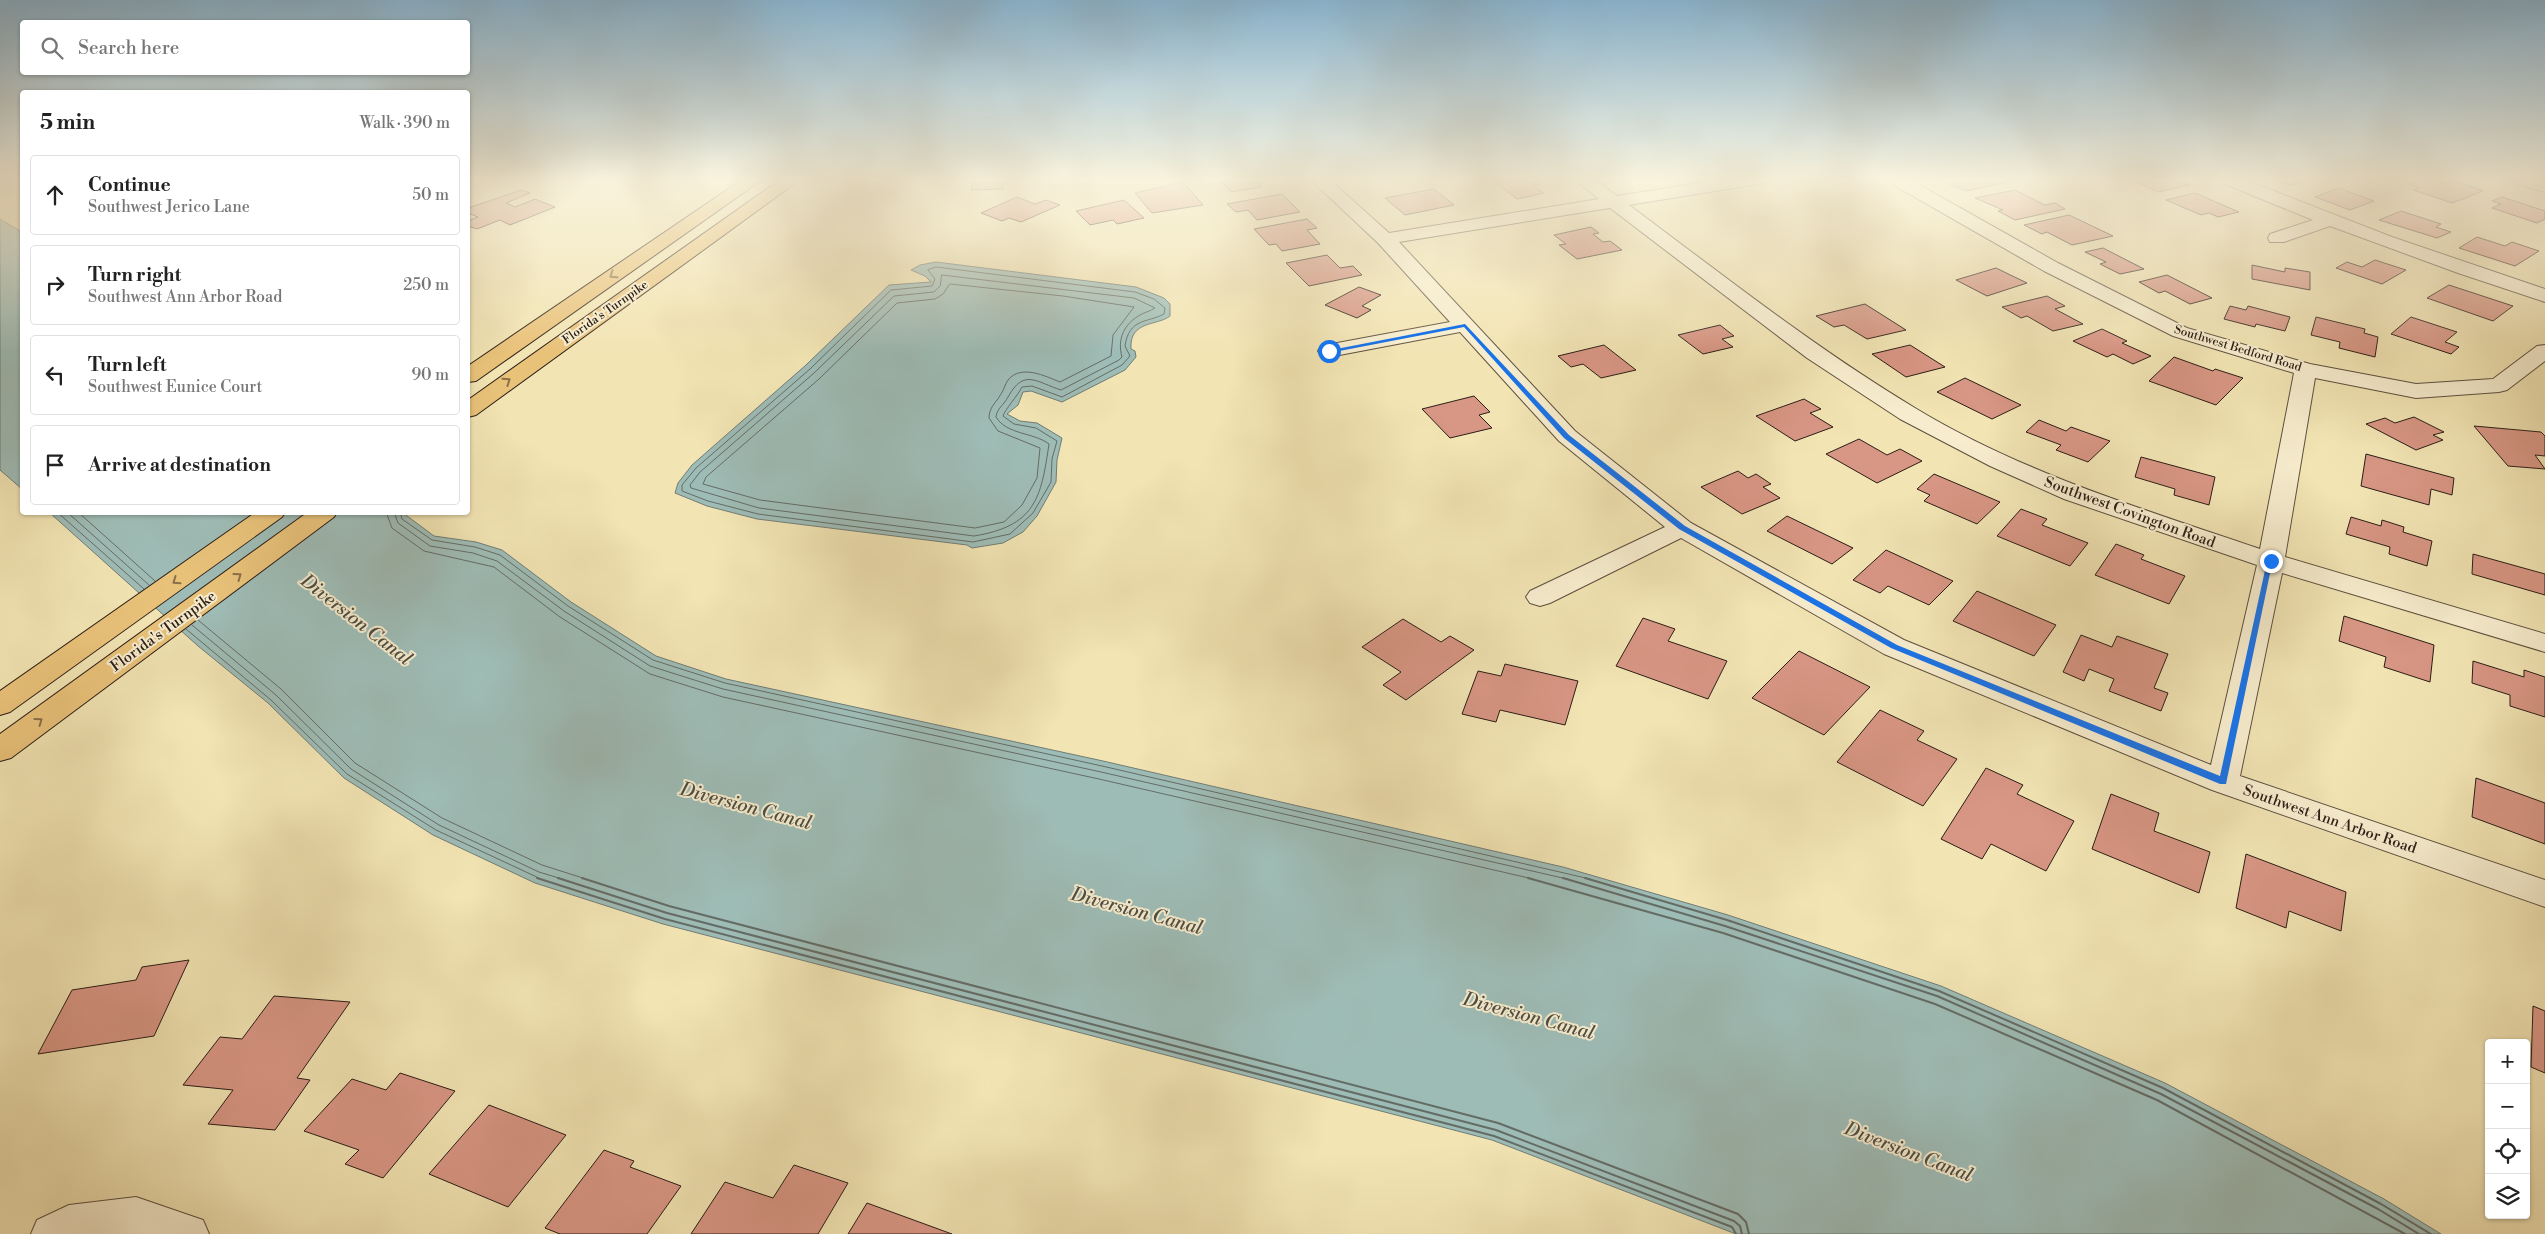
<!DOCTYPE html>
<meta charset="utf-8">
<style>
:root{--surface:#fff;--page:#f6f6f6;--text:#222;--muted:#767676;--line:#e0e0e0}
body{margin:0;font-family:"Libre Bodoni",serif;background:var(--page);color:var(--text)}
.controls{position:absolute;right:15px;bottom:15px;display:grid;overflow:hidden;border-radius:5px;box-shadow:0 1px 4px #0004}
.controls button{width:45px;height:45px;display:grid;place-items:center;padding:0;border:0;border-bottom:1px solid var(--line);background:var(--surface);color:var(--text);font:25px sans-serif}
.stop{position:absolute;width:15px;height:15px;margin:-11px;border:4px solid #1a73e8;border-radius:50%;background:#fff}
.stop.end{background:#1a73e8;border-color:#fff;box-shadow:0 1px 5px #0008}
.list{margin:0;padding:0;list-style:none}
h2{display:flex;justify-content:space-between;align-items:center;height:65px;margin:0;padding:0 20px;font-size:21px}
h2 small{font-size:16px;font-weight:400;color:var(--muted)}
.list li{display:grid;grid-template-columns:32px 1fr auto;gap:15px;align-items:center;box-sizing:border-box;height:80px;margin:0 10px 10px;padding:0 10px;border:1px solid var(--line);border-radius:5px}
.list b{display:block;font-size:19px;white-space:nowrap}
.list p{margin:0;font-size:16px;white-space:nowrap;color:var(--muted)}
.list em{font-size:16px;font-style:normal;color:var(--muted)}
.icon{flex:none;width:28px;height:28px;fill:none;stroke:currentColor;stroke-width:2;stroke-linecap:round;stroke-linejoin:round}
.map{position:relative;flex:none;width:2545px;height:1234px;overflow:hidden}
.search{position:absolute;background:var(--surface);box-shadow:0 1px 4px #0004;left:20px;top:20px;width:450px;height:55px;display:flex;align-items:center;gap:12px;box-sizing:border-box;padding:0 18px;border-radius:5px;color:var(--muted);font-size:19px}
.panel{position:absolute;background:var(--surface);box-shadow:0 1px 4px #0004;left:20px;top:90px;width:450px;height:425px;border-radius:5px}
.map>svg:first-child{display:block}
.water{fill:#9ebcb6;stroke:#707c76}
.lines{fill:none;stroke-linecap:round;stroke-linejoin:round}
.shore-far1{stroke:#646c66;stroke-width:1}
.shore{stroke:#646c66;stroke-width:2}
.building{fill:#d89684;stroke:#2a1d16}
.minor-casing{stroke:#5c4f3d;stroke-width:2}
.highway-casing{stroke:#2a1d16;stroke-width:2}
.minor{fill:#f7edce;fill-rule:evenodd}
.highway{fill:#e9c27a;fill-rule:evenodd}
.oneway{stroke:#8a7048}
.route{fill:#1a73e8}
.labels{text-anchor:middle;stroke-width:4;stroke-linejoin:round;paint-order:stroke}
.far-street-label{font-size:12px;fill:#2a1d16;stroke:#f7edce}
.street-label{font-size:15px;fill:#2a1d16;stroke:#f7edce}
.near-water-label{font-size:19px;font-style:italic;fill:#4d4d46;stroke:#f7edce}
</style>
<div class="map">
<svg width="2545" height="1234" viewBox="0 0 2545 1234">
<rect width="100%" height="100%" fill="#f2e4b3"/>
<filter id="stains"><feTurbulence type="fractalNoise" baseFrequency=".004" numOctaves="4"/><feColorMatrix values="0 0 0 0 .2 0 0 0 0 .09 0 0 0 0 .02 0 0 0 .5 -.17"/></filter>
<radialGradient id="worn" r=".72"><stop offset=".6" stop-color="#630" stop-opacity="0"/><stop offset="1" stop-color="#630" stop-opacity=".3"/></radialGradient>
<path class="water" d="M 0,219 L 22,232 L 22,489 L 0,470 Z
M 936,262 L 1136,287 L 1164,298 L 1170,304 L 1170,316 C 1158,326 1129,320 1131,349 L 1135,351 L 1136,357 L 1125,370 L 1062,402 L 1031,391 L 1023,392 L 1018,405 L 1007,414 L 1020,421 L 1037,423 L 1062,438 L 1057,460 L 1056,482 L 1037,516 L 1023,532 L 1003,543 L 972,548 L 967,545 L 757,519 L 707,506 L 675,493 L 678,483 L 692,465 L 806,365 L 889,285 L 931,282 L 925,276 L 911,270 L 920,265 Z
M 50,513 L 403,513 L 434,536 L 476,542 L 502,550 L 571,602 L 656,656 L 726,679 L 1103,761 L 1563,867 L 1728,915 L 1941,986 L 2165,1083 L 2384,1199 L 2441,1234 L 1736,1234 L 1492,1140 L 663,924 L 535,883 L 433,835 L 344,778 L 268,703 L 198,646 Z"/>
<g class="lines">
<path class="shore-far1" d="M 936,267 L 1135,292 L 1154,299 L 1165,308 L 1164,314 C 1147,323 1129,318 1125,346 L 1130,356 L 1122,365 L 1062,397 L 1032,386 L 1022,387 C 1018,395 1004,411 1003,416 L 1014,424 L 1036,428 L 1057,441 L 1052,459 L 1051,482 L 1033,513 L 1010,534 L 973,542 L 758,514 L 708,501 L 682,491 L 682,485 L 696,468 L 810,369 L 891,290 L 932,286 L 935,279 L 928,270 Z
M 942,275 L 1134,298 L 1155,308 C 1151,311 1145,312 1140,315 C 1124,324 1117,339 1122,357 L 1119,360 L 1061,390 C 1036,382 1024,368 1008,397 C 1004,405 997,408 996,417 C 1007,435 1033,432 1049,444 C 1041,499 1035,526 974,536 L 759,508 L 691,488 L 690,485 L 700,472 L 814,373 L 894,296 L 934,292 L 940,286 Z
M 950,284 L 1063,296 L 1134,307 L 1113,335 L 1111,356 L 1060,382 C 1045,376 1021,364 1008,380 C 1005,384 1004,390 1001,394 C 996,403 989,407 989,418 L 998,431 L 1040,448 L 1037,478 L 1022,505 L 1004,522 L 975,528 L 760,500 L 703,484 L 706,477 L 819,379 L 897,303 L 935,299 L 943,294 Z
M 57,512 L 144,589
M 67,512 L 149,585
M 78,512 L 155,581
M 386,512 L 392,528 L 424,551 L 494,567 L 560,617 L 650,674 L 723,697 L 1099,779 L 1533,879
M 394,512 L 398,523 L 430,546 L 473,553 L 497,561 L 564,611 L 650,666 L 723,689 L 1101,772 L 1567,879
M 400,512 L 402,519 L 432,540 L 475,547 L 500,555 L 568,606 L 653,660 L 725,683 L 1102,766 L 1590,879
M 198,620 L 281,689 L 355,763 L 442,818 L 542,865 L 586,879
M 192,625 L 276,695 L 351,769 L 439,825 L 539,872 L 562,879
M 186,629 L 271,700 L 347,774 L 436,830 L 541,879"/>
<path class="shore" d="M 537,878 L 665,919 L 1494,1136 L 1732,1227 L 1736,1234
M 558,878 L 667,913 L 1496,1130 L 1734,1221 L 1740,1226 L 1742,1234
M 582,878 L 669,906 L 1498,1123 L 1738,1214 L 1746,1222 L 1749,1234
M 1528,878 L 1723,933 L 1935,1004 L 2157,1100 L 2405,1234
M 1563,878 L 1725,926 L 1937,996 L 2161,1094 L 2378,1209 L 2419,1234
M 1585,878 L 1727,920 L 1939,991 L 2163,1088 L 2381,1204 L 2431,1234"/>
</g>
<path class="building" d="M 973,179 L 1004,179 L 1003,189 L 971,190 Z
M 1225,179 L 1254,179 L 1262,187 L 1231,192 L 1222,182 L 1227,181 Z
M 1513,179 L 1532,179 L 1540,184 L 1533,186 L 1544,193 L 1517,199 L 1495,182 Z
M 1959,179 L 2001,179 L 2007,182 L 1966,191 L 1950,184 L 1963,181 Z
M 2130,179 L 2177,179 L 2190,185 L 2158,192 Z
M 2273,179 L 2305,179 L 2309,180 L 2290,185 Z
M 2423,179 L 2444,184 L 2453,180 L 2483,191 L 2452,203 L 2413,190 L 2419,188 L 2409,184 Z
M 1183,182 L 1203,205 L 1152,213 L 1135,193 Z
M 2339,188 L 2374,201 L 2350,210 L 2315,197 Z
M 1434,189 L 1454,205 L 1405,215 L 1385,198 Z
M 521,190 L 530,193 L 506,203 L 515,207 L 535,199 L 555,207 L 510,225 L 500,220 L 477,229 L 468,226 L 468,221 L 478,217 L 468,213 L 468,208 Z
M 2015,190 L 2045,205 L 2055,203 L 2065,209 L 2015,220 L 1998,211 L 2003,210 L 1975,198 Z
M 2195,193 L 2239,212 L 2218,217 L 2209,213 L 2201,215 L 2166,200 Z
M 1282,194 L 1300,212 L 1257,220 L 1248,210 L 1236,212 L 1227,204 Z
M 1017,197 L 1035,204 L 1046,200 L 1060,205 L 1021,222 L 1009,218 L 1002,221 L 981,213 Z
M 2502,197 L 2545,211 L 2545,219 L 2537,223 L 2492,208 L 2501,204 L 2492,201 Z
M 1124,200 L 1144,218 L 1117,224 L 1113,220 L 1090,225 L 1076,211 Z
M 2401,211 L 2441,224 L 2436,227 L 2451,232 L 2437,238 L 2379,220 Z
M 2069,215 L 2113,236 L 2072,245 L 2047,232 L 2042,234 L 2024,225 Z
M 1307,219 L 1317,228 L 1307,230 L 1320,244 L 1282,251 L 1276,244 L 1269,245 L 1254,229 Z
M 1591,227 L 1599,233 L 1593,234 L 1603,242 L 1610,241 L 1622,250 L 1577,259 L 1559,245 L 1566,244 L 1554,235 Z
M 2477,237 L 2505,246 L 2512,242 L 2539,251 L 2515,266 L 2459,248 Z
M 2103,248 L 2144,269 L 2120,274 L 2100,264 L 2106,262 L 2085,252 Z
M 1327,255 L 1340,268 L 1353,266 L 1362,275 L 1309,286 L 1286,263 Z
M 2375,260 L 2406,270 L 2382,284 L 2336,268 L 2347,262 L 2362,267 Z
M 2252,265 L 2285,272 L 2285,268 L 2310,272 L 2310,290 L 2252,279 Z
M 1996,268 L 2027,283 L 1987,296 L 1956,280 Z
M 2167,275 L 2212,298 L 2190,304 L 2165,291 L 2159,293 L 2139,282 Z
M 2449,285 L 2513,306 L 2493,321 L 2427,298 Z
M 1359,287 L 1381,295 L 1362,306 L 1371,310 L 1357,318 L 1325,305 Z
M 2047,296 L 2065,306 L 2055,309 L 2083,324 L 2053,331 L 2027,316 L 2021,318 L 2002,307 Z
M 1865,304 L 1906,330 L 1867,339 L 1844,325 L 1834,327 L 1816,316 Z
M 2230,306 L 2246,310 L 2248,306 L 2290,317 L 2285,331 L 2256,324 L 2255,327 L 2224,319 Z
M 2316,317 L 2365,329 L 2364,333 L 2378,337 L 2375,357 L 2339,348 L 2340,342 L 2311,335 Z
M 2411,317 L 2457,332 L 2445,342 L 2459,347 L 2451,354 L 2391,334 Z
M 1720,325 L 1734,336 L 1722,339 L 1733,347 L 1703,354 L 1678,335 Z
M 2102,329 L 2127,341 L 2122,343 L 2151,356 L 2133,364 L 2113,354 L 2107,357 L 2073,341 Z
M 1604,345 L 1636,370 L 1601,378 L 1583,364 L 1571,367 L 1558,356 Z
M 1910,345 L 1945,367 L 1906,377 L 1872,354 Z
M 2174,357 L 2213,371 L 2215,369 L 2243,378 L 2216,405 L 2149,381 Z
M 1965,378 L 2021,405 L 1992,419 L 1937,392 Z
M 1474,396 L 1490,412 L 1479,415 L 1492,428 L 1450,438 L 1422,409 Z
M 1804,399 L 1821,409 L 1810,413 L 1833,427 L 1795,441 L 1756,416 Z
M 2414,417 L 2444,432 L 2433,435 L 2443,440 L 2416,450 L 2366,424 L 2385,418 L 2395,423 Z
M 2039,420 L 2066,431 L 2071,427 L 2110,441 L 2088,462 L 2056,450 L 2061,445 L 2026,432 Z
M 2474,426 L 2541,432 L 2545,436 L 2545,456 L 2535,455 L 2545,469 L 2508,466 Z
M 1859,439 L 1887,455 L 1900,449 L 1922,461 L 1877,483 L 1826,454 Z
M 2366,454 L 2454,478 L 2452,495 L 2431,489 L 2429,505 L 2361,486 Z
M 2141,457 L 2215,477 L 2209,505 L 2174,495 L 2175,489 L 2135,477 Z
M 1738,471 L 1748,478 L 1756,474 L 1771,484 L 1763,487 L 1780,498 L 1742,514 L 1701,487 Z
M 1934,474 L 2000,502 L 1977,524 L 1924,501 L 1930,495 L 1917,489 Z
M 2021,509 L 2047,519 L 2042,525 L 2088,543 L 2070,566 L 1997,536 Z
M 1787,516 L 1853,548 L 1832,564 L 1767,531 Z
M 2351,517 L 2381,526 L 2382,520 L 2404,527 L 2403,532 L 2432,541 L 2427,566 L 2389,554 L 2390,547 L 2346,534 Z
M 2116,544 L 2144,555 L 2141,559 L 2185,576 L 2169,604 L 2095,575 Z
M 1886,550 L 1953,581 L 1929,605 L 1888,586 L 1880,593 L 1853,580 Z
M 2473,554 L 2545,574 L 2545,595 L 2472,574 Z
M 1977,591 L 2056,625 L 2034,656 L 1953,621 Z
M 2344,616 L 2434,645 L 2430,682 L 2384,667 L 2386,657 L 2339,641 Z
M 1643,618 L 1675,629 L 1668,641 L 1727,661 L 1708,699 L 1616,666 Z
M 1403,619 L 1441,642 L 1450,636 L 1474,650 L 1406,700 L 1383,685 L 1401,672 L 1362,647 Z
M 2081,635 L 2112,647 L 2117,636 L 2168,654 L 2154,688 L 2168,693 L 2161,711 L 2109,691 L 2114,679 L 2089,669 L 2084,681 L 2063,672 Z
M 1799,651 L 1870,687 L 1824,735 L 1752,698 Z
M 2473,661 L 2524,677 L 2524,670 L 2545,677 L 2545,717 L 2510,706 L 2510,695 L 2472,683 Z
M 1505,664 L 1578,681 L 1565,725 L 1500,710 L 1496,722 L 1462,714 L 1478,671 L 1501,676 Z
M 1880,710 L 1924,731 L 1917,740 L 1957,759 L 1923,806 L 1837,762 Z
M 1986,768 L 2023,785 L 2017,794 L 2074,821 L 2046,871 L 1991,844 L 1982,859 L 1941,839 Z
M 2476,778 L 2545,803 L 2545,844 L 2472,817 Z
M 2111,794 L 2159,813 L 2154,831 L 2210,852 L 2199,893 L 2092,849 Z
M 2246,854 L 2346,892 L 2341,931 L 2289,911 L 2286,928 L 2236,908 Z
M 189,960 L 154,1036 L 38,1054 L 72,990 L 136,980 L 142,967 Z
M 274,996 L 350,1002 L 297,1078 L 310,1080 L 275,1130 L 208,1124 L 233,1090 L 183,1085 L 220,1037 L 242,1039 Z
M 2533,1006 L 2545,1011 L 2545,1073 L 2531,1067 Z
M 400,1073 L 455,1091 L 383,1178 L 345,1164 L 359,1150 L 304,1131 L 352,1079 L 386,1090 Z
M 489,1105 L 566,1135 L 508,1207 L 429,1174 Z
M 604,1150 L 634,1161 L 630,1167 L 681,1186 L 647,1234 L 560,1234 L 545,1228 Z
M 794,1165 L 848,1183 L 818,1234 L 691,1234 L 725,1182 L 773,1198 Z
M 867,1203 L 952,1234 L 848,1234 Z"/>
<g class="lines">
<defs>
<path id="minor" d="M 1310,179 L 1329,179 L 1389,233 L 1599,199 L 1574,179 L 1594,179 L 1617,196 L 1726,179 L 1767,179 L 1764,183 L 1758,184 L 1629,205 C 1723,275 1815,348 1915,408 C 2022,473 2143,509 2260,549 L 2294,373 L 2173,336 L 2044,271 L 1890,183 L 1887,179 L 1909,179 L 2058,263 L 2187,328 L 2310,364 L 2416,384 L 2493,379 L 2537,346 L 2545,345 L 2545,361 L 2507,390 L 2499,392 L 2416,398 L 2315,378 L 2285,557 L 2545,634 L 2545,652 L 2282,573 L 2240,776 L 2545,880 L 2545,907 L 2212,790 L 1884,654 L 1681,538 L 1550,603 L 1540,606 L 1530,603 L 1526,597 L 1530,591 L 1665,527 L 1559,441 L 1460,332 L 1329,357 L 1321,356 L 1318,351 L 1321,346 L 1450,322 L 1378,243 ZM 1610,208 L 1807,358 L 1900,419 L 1990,466 L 2064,499 L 2257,565 L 2211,765 L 1904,640 L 1691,523 L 1575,431 L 1399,242 Z
M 2219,179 L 2243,179 L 2392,237 L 2545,289 L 2545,302 L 2458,273 L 2330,226 L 2284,242 L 2270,242 L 2268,238 L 2270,234 L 2313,220 L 2222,183 Z
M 2511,179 L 2538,179 L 2545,181 L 2545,192 L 2514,183 Z
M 136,1197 L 203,1220 L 209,1234 L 31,1234 L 37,1220 L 69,1205 Z"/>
<path id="highway" d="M 743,179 L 763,179 L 476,381 L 468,382 L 468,366 Z
M 781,179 L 801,179 L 476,415 L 468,417 L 468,400 Z
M 256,512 L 285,512 L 282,517 L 10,712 L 0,715 L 0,691 Z
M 308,512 L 337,512 L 334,517 L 11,758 L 0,761 L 0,734 Z"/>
</defs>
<use href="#minor" class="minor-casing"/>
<use href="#highway" class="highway-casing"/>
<use href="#minor" class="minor"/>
<use href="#highway" class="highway"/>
</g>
<defs><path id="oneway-chevron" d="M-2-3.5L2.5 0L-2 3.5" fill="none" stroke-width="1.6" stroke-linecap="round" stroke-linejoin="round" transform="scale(1.25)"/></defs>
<g class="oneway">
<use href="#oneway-chevron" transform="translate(613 275) rotate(145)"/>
<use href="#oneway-chevron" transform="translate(507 381) rotate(-35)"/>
<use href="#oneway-chevron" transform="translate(238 576) rotate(-36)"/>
<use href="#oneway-chevron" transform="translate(176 581) rotate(145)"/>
<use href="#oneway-chevron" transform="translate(39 721) rotate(-36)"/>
</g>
<linearGradient id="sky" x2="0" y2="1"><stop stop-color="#8ab7d4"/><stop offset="0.51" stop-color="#f9f3dd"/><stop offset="1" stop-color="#f9f3dd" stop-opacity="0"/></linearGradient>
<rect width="2545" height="352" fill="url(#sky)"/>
<path class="route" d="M 1465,324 L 1569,435 L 1685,526 L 1897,645 L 2220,776 L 2267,561 L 2273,559 L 2226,784 L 2220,784 L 1891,648 L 1679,529 L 1564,438 L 1464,327 L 1329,353 L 1326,351 Z"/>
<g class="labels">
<g class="far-street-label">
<text transform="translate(605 312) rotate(-35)" y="4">Florida's Turnpike</text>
<text transform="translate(2238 348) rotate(17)" y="4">Southwest Bedford Road</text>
</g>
<g class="street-label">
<text transform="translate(2130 512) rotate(20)" y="5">Southwest Covington Road</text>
<text transform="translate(163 631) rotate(-36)" y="5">Florida's Turnpike</text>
<text transform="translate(2330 819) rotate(19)" y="5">Southwest Ann Arbor Road</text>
</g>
<g class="near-water-label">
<text transform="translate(357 619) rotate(38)" y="7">Diversion Canal</text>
<text transform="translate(746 805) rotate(15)" y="7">Diversion Canal</text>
<text transform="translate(1137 910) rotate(15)" y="7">Diversion Canal</text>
<text transform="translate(1529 1015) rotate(15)" y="7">Diversion Canal</text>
<text transform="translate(1909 1151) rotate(21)" y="7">Diversion Canal</text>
</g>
</g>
<rect width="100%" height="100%" filter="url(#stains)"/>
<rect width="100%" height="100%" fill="url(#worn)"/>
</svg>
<div class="controls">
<button>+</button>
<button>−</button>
<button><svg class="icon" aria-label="locate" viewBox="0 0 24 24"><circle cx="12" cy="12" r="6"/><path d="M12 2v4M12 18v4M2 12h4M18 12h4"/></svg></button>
<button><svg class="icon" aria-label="layers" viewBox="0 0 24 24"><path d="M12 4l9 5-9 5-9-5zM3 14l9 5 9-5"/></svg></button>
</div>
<div class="stop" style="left:1329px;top:351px"></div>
<div class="stop end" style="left:2271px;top:561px"></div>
<div class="search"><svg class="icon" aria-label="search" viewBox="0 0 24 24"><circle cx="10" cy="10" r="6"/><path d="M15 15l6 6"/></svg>Search here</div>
<section class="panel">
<h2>5 min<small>Walk · 390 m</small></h2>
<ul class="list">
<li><svg class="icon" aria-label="ahead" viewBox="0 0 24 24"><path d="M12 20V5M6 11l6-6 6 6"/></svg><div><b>Continue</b><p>Southwest Jerico Lane</p></div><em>50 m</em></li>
<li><svg class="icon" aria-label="right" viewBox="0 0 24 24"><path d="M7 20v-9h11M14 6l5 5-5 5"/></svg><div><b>Turn right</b><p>Southwest Ann Arbor Road</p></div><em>250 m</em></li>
<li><svg class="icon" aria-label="left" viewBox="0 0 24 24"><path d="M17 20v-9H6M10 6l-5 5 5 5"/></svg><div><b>Turn left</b><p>Southwest Eunice Court</p></div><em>90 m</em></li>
<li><svg class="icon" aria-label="arrive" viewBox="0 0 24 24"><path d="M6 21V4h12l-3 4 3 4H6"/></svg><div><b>Arrive at destination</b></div></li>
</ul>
</section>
</div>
